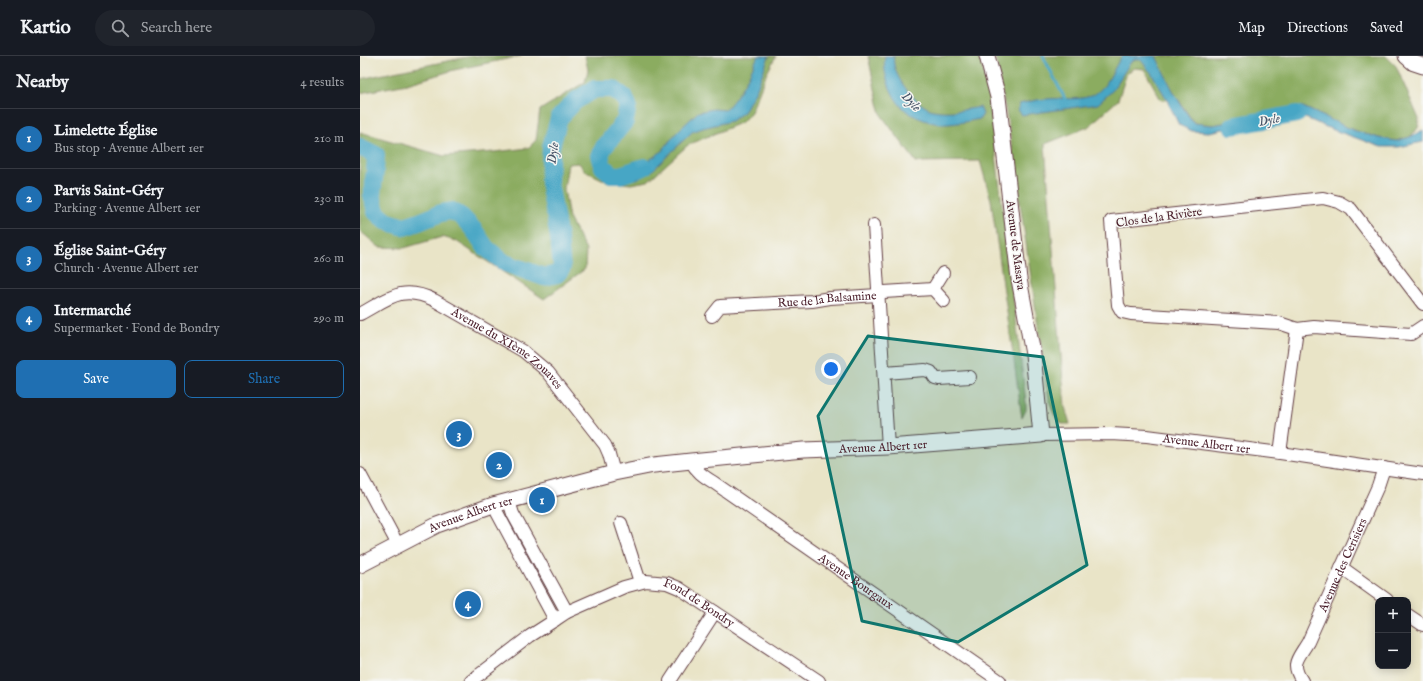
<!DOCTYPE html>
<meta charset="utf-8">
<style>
:root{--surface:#171b24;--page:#20242c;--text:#f1f3f6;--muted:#9ea1a6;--line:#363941;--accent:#1f6fb2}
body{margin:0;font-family:"IM FELL English",serif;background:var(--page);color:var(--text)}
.controls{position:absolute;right:12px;bottom:12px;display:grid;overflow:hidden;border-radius:8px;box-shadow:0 2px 10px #0003}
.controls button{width:36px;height:36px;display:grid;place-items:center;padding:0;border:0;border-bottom:1px solid var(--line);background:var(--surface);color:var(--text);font:20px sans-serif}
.you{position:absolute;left:471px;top:313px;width:14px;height:14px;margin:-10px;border:3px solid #fff;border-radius:50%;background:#1a73e8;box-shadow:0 0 0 6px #1a73e833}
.badge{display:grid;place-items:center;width:26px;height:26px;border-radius:50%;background:var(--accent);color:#fff;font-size:13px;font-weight:700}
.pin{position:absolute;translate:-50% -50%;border:2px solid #fff;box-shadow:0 1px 4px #0006}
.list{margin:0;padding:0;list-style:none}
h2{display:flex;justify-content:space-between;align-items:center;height:52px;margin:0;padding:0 16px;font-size:17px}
h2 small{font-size:13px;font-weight:400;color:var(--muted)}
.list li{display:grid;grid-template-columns:26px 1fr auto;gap:12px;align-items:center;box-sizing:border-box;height:60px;padding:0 16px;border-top:1px solid var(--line)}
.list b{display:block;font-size:15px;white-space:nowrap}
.list p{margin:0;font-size:13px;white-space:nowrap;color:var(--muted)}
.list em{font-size:13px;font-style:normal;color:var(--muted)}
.actions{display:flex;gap:8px;padding:12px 16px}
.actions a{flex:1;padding:9px 0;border:1px solid var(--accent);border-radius:8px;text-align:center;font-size:14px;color:var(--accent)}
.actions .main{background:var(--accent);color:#fff}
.icon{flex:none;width:22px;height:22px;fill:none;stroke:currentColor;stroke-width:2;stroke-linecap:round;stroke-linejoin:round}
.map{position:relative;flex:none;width:1063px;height:625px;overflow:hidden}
header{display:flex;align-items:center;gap:24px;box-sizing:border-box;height:56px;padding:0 20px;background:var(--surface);border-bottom:1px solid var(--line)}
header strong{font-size:19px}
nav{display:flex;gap:22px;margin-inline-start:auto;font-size:14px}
.search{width:280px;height:36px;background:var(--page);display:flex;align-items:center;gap:10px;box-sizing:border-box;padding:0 14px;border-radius:22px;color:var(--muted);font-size:15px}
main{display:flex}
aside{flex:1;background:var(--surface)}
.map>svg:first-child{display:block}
.forest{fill:#8bac61;stroke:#6a6646}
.water{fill:#46a6c5;stroke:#486278}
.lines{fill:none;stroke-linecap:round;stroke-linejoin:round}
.stream{stroke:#46a6c5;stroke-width:3}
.river{stroke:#46a6c5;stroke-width:18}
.minor-casing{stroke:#623d42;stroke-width:14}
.major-casing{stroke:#623d42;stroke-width:17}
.minor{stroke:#fff;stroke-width:12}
.major{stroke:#fff;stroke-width:15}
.marked{fill:#0f766e;fill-opacity:0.2;stroke:#0f766e;stroke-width:3;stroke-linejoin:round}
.labels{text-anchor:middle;stroke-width:3;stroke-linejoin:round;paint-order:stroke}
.street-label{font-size:12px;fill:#4a1f2b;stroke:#f6f6f2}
.water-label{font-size:13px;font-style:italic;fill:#485569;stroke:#f6f6f2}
</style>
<header>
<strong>Kartio</strong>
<div class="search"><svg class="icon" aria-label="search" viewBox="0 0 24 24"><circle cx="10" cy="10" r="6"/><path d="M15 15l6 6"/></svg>Search here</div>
<nav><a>Map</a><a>Directions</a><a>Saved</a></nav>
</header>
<main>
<aside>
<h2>Nearby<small>4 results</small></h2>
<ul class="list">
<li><span class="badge">1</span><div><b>Limelette Église</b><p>Bus stop · Avenue Albert 1er</p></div><em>210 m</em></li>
<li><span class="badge">2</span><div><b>Parvis Saint-Géry</b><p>Parking · Avenue Albert 1er</p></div><em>230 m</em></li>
<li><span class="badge">3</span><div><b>Église Saint-Géry</b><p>Church · Avenue Albert 1er</p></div><em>260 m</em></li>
<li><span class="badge">4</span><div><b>Intermarché</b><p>Supermarket · Fond de Bondry</p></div><em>290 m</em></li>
</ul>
<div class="actions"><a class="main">Save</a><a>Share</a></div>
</aside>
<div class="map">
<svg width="1063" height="625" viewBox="0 0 1063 625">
<rect width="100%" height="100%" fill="#f6f6f2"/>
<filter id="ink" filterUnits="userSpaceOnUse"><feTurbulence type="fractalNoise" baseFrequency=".025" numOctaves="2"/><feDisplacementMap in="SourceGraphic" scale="8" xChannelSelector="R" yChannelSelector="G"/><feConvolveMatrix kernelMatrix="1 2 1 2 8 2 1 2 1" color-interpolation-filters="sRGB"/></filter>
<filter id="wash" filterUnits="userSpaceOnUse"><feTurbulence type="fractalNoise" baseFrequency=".012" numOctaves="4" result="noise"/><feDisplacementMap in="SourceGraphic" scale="16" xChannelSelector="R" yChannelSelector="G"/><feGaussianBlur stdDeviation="0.9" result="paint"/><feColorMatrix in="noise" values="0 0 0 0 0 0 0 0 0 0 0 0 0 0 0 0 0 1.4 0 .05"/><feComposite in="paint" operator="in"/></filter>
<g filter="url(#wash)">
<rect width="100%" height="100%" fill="#e9e4c7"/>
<path class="forest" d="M 112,0 L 161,0 L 94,14 L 47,28 L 0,37 L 0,23 Z
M 225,0 L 416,0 L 406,19 L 391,56 L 382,66 L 328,89 L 288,125 L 271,128 L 246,125 L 225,115 L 219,107 L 208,108 L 204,133 L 209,162 L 226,194 L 225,213 L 184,243 L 96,185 L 82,181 L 44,192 L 19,191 L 0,175 L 0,76 L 84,100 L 134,96 L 168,92 L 176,84 L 180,54 L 225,26 L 228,14 Z
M 508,0 L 620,0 L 629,41 L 666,346 L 666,354 L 662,362 L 631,144 L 620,105 L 556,106 L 522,60 L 518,47 Z
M 635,0 L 1026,0 L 1036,10 L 1059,63 L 1058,72 L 1050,81 L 1036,85 L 1019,82 L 993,74 L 943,51 L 882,64 L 852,69 L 834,67 L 818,43 L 801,44 L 784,13 L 774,12 L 767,17 L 758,44 L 728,71 L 685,88 L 705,351 L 710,368 L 702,368 C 694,361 692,354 689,344 L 649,72 Z"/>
<path class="water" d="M 398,0 L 409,0 L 397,32 L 384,56 L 371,65 L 343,72 L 332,76 L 292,115 L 277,123 L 262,123 L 260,119 L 261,114 L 283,108 L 301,96 L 317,76 L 338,56 L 353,53 L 365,54 C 380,39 389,19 398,0 Z
M 525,0 L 534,0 C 530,18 556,50 573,54 C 589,57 604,54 620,51 L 623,58 L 620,63 C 610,65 591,69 581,68 C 568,67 548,59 540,49 C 530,37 522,15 525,0 Z
M 762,0 L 796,0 C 807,23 818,47 834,67 L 852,69 L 882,64 L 928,52 L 943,51 L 993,74 L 1019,82 L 1036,85 L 1050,81 L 1063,74 L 1063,86 L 1039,91 L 1021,91 L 971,73 L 943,61 L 926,60 L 849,76 L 832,75 L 819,69 L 805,40 L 792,18 L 780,3 L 775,3 L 770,7 L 753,34 L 738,48 L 662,59 L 658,54 L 659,48 C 668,46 678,43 687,43 C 704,41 727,47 740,34 C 750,25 754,11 762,0 Z"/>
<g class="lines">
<path class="stream" d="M 683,0 L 707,47"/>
<path class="river" d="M 872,70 L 937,58
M 0,91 L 16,99 L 15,115 L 12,138 L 16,156 L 26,165 L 44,171 L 59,166 L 81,157 L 92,155 L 102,161 L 114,174 L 126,192 L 145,207 L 184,221 L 197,218 L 202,212 L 199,182 L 189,126 L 191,91 L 199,62 L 215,45 L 235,33 L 253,33 L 264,41 L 268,49 L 265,65 L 244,91 L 240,99 L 243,111 L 253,119 L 260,119 L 284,111"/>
</g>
</g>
<g filter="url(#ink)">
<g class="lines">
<defs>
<g id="minor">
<path d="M 514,169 L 528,391"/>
<path d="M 573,233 L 583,217"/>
<path d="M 1063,248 L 991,153 L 979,146 L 963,142 L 751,165 L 758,249 L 762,256 L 771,258 L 919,267 L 937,273 L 954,271 L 1051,278 L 1063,270"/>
<path id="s1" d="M 0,258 C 28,243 42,228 74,244 L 163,295 L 188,316 L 245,389 L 249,398 L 254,417"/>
<path id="s2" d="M 352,260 L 360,250 L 452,245 L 470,242 L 518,239 L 524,236 L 573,233 L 584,245"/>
<path d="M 524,317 L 565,314 L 571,316 L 575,322 L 579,323 L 610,321"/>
<path id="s3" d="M 681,379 L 751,378 L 787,380 L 920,397 L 1063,418"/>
<path d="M 920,397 L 937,273"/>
<path id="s4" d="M 331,405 C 336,415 343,420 353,426 L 640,625"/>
<path d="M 0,418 L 38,489"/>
<path d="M 149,445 L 153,458 L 207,556"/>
<path d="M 133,449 L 195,564"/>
<path d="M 261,467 L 280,526"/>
<path d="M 981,511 L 1027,544"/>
<path d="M 1048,559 L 1063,569"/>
<path id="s5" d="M 111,625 L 170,580 L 195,564 L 207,556 L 264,531 L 286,525 L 307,527 L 319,532 L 459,625"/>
<path d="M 310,625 L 355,556"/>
<path id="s6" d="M 942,625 C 930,607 938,603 948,586 L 1018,430 L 1024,412"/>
</g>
<g id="major">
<path d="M 1046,0 L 1054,7 L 1063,10"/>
<path id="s7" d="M 0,509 L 77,469 L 133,449 L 254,417 L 294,409 L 331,405 L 443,394 L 528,391 L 681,379 L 673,298 L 659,223 L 638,41 L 627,0"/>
</g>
</defs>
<use href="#minor" class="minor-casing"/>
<use href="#major" class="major-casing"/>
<use href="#minor" class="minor"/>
<use href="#major" class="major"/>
</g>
</g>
<path class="marked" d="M 508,280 L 683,301 L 727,509 L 598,586 L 502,565 L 458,360 Z"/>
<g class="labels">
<g class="street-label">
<text transform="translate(799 161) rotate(-8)" y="4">Clos de la Rivière</text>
<text transform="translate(656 189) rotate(83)" y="4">Avenue de Masaya</text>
<text dy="4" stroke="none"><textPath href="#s2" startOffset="120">Rue de la Balsamine</textPath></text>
<text dy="4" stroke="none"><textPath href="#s1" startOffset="168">Avenue du XIème Zouaves</textPath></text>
<text dy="4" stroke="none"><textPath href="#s3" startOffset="166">Avenue Albert 1er</textPath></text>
<text dy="4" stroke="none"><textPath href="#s7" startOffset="542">Avenue Albert 1er</textPath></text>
<text dy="4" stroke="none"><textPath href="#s7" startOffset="122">Avenue Albert 1er</textPath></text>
<text dy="4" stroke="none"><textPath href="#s6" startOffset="128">Avenue des Cerisiers</textPath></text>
<text dy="4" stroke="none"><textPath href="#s4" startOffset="205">Avenue Bourgaux</textPath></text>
<text dy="4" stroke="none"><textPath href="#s5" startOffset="262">Fond de Bondry</textPath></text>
</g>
<g class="water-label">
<text transform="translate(552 45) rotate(46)" y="5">Dyle</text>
<text transform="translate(909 63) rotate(-11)" y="5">Dyle</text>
<text transform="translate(192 97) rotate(-82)" y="5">Dyle</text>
</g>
</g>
</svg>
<div class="controls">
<button>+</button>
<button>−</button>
</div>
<div class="you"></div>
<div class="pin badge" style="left:182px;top:444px">1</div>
<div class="pin badge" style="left:139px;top:409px">2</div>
<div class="pin badge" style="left:99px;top:378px">3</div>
<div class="pin badge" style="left:108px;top:548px">4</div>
</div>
</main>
